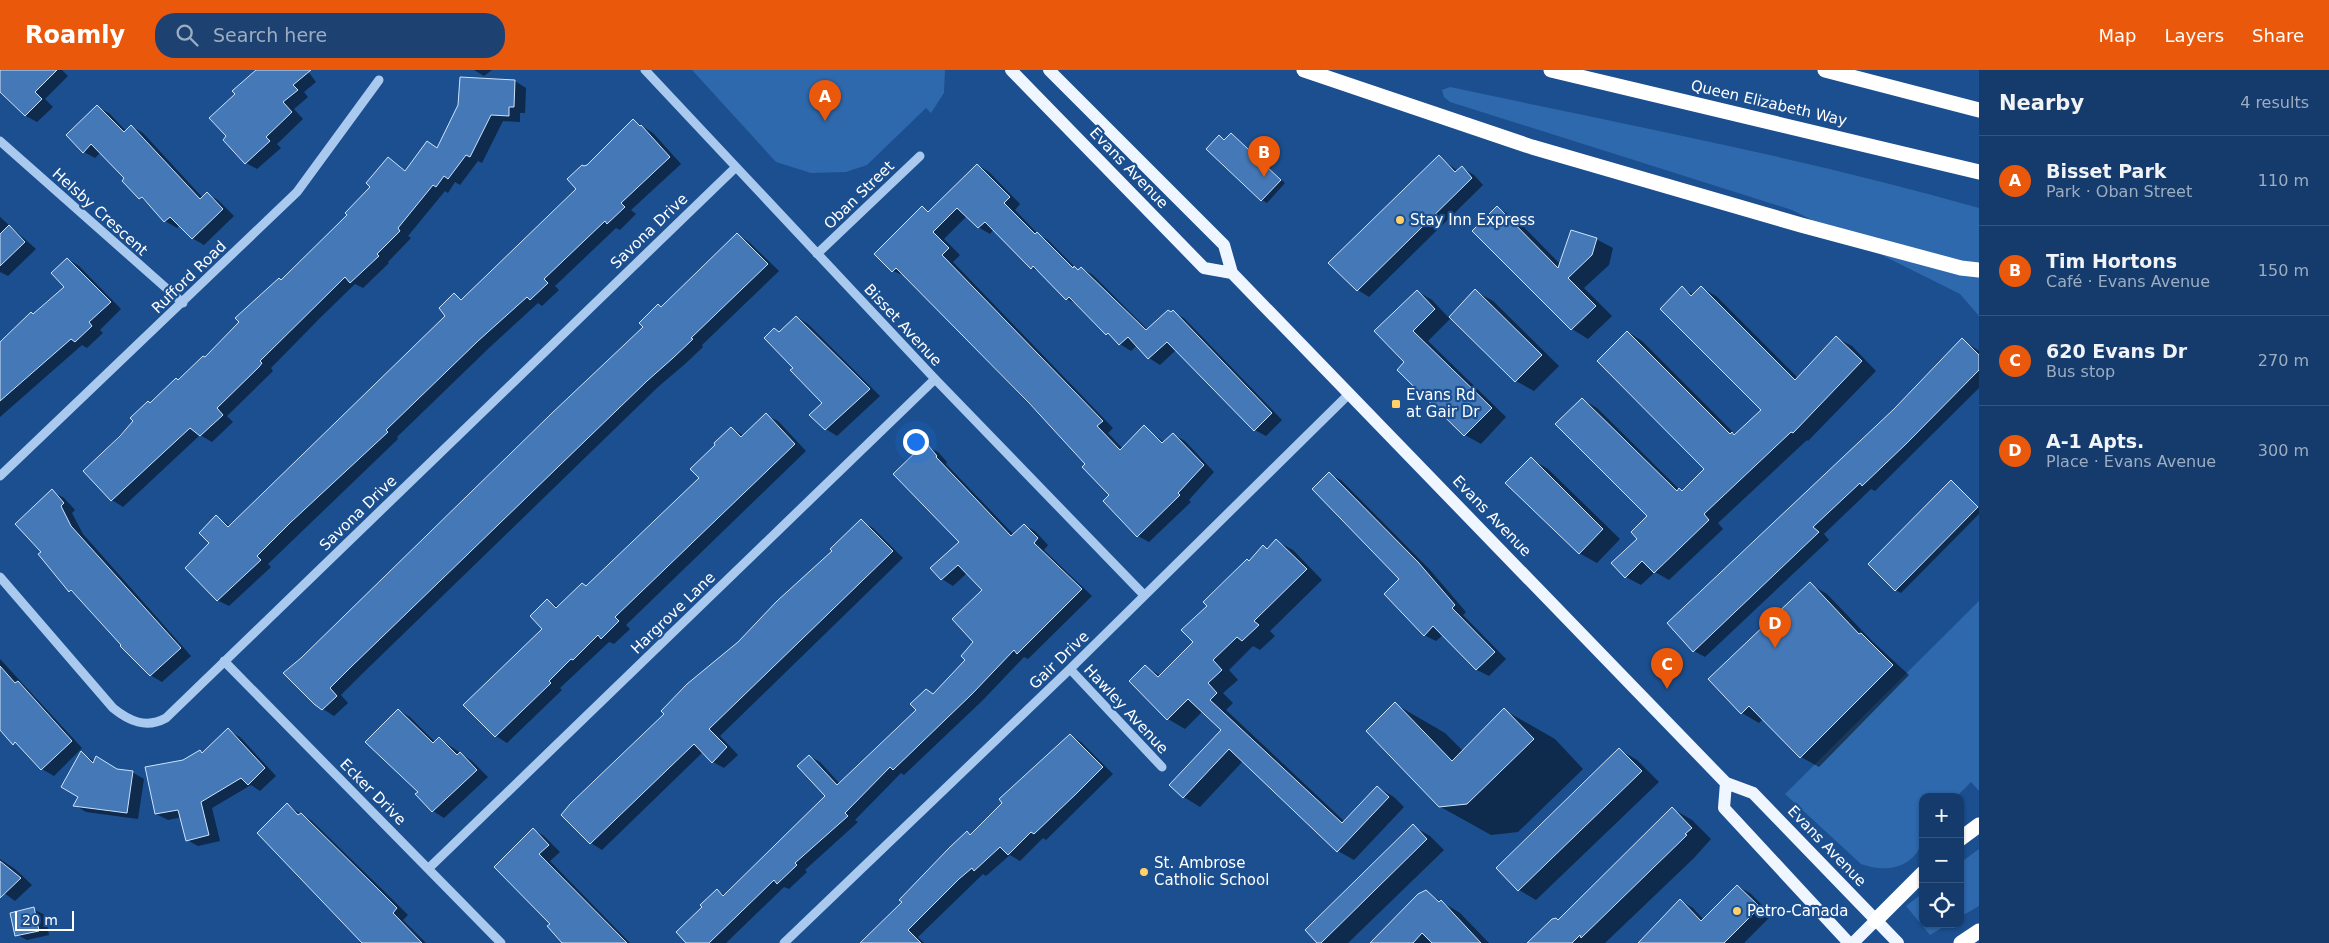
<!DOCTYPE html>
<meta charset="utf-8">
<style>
:root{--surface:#143b6b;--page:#1d4271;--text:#f1f3f6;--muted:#9dadc1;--line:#33557e;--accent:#ea580c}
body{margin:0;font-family:"DejaVu Sans",sans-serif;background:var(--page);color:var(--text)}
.controls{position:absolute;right:15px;bottom:15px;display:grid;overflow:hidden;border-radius:10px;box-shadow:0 1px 4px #0004}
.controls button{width:45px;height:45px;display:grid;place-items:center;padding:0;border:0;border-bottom:1px solid var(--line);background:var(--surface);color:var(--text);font:25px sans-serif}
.scale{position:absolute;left:15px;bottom:12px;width:59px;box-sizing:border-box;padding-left:5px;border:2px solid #fff;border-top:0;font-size:14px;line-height:18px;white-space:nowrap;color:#fff;-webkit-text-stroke:4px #1b4f8f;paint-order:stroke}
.you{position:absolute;left:915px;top:371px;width:18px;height:18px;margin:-12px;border:4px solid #fff;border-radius:50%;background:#1a73e8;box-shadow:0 0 0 8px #1a73e833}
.badge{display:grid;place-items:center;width:32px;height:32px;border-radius:50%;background:var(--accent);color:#fff;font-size:16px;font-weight:700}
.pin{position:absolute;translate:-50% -41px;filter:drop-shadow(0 1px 2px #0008)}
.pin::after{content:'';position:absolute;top:26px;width:18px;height:15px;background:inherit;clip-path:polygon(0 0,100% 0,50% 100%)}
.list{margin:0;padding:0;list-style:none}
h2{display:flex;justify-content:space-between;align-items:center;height:65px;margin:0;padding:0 20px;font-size:21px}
h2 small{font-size:16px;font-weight:400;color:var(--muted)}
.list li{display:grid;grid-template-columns:32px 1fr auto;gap:15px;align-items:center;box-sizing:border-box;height:90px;padding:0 20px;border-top:1px solid var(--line)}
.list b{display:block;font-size:19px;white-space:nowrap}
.list p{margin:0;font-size:16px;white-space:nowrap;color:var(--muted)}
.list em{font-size:16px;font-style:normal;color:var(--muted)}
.icon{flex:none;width:28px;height:28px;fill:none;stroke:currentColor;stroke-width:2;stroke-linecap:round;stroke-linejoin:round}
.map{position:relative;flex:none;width:1979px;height:873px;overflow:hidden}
header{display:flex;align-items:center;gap:30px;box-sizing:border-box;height:70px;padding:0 25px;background:var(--accent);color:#fff}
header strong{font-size:24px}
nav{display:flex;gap:28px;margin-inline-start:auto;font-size:18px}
.search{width:350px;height:45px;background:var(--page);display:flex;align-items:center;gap:12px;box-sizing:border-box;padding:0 18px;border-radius:20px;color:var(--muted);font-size:19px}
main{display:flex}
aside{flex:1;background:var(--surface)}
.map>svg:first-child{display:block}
.green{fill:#2e69ad}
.shadow{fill:#0007}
.building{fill:#4478b7;stroke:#cfe3fa}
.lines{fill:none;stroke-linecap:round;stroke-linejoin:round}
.minor{stroke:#a9c9ee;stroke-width:9}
.major{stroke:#f0f6ff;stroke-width:12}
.highway{stroke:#fff;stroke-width:15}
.poi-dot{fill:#ffd166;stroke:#1b4f8f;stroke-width:2}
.labels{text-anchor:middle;stroke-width:4.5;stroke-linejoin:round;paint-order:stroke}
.street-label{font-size:15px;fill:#fff;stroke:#1b4f8f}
.poi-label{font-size:15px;fill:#fff;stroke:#1b4f8f;text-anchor:start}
</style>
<header>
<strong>Roamly</strong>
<div class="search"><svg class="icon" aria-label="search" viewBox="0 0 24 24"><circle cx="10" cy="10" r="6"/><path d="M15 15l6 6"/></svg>Search here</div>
<nav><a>Map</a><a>Layers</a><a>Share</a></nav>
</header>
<main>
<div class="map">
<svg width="1979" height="873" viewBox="0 0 1979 873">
<rect width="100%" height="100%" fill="#1b4f8f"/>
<path class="green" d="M 692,0 L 945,0 L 944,23 L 931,43 L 926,38 L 867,95 L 846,102 L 811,103 L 776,92 Z
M 1450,17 C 1627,55 1805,88 1979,138 L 1979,246 L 1960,224 L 1792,140 L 1450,32 L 1444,27 L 1442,20 Z
M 1979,531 L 1979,721 L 1971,712 L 1956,727 L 1923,727 C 1923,739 1926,758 1923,770 C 1914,799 1885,803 1861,794 L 1785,724 Z
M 1979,779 L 1979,836 L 1960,847 L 1960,793 Z
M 1923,823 L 1923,854 L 1948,854 L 1930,865 L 1906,836 Z"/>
<path class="shadow" d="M 8,0 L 62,0 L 68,6 L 45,29 L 53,37 L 37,52 L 26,46 L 0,20 L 0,8 Z
M 258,0 L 307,0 L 316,12 L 304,22 L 308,27 L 294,39 L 303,49 L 277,74 L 281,78 L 257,99 L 246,93 L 228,66 L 236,24 Z
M 474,0 L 492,0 L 484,6 Z
M 515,11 L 526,18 L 525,43 L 520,43 L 520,52 L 503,51 L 482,93 L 478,91 L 460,115 L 455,112 L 448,123 L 445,121 L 408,166 L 411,168 L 388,192 L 389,193 L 363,218 L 355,214 L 320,248 L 271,298 L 273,301 L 271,303 L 227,346 L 233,352 L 212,372 L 200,365 L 123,437 L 112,430 L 85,401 L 150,334 L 205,288 L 349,145 L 372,117 L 388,89 L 406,101 L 438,79 Z
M 97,37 L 109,43 L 126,61 L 131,56 L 143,63 L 203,128 L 207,124 L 218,130 L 234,146 L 204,175 L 192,168 L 180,155 L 177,158 L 165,151 L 124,111 L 126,108 L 101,82 L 95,88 L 84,82 Z
M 633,50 L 653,63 L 681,94 L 631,140 L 636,144 L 620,160 L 616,158 L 555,216 L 559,220 L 542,236 L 538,233 L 490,277 L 397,367 L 398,369 L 268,494 L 271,497 L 229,536 L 217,530 L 211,473 L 217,447 L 230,456 L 447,246 L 454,225 L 463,230 L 578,119 L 585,98 Z
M 1232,64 L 1285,113 L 1267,133 L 1262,130 L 1220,67 L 1226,70 Z
M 1439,87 L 1458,101 L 1462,98 L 1474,105 L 1483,115 L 1369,227 L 1358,220 Z
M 978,95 L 989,102 L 1020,134 L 1015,140 L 1038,164 L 1048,170 L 1078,200 L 1081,198 L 1093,205 L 1148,260 L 1173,242 L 1184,248 L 1282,350 L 1266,366 L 1255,360 L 1176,280 L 1160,295 L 1149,288 L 1137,275 L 1131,281 L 1120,274 L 1078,235 L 1067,229 L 1043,204 L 1032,198 L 994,159 L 990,164 L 978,157 L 967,146 L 944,169 L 960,185 L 953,192 L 1113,358 L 1108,363 L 1123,379 L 1144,357 L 1165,373 L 1173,364 L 1185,371 L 1214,402 L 1189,430 L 1191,432 L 1149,472 L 1138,466 L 1087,394 L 905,206 L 893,201 L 922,138 L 930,142 Z
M 1497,138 L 1514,147 L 1561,195 L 1596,169 L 1613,178 L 1609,195 L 1584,218 L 1612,246 L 1588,269 L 1572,259 Z
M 0,147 L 36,179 L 8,206 L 0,202 Z
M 738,165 L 749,172 L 779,201 L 702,275 L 703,277 L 685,294 L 658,317 L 363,603 L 341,625 L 348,633 L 334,646 L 323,639 L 302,589 Z
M 68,189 L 79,196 L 121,239 L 100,260 L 103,263 L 87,278 L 82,275 L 0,347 L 0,273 L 66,217 Z
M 1682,218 L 1694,225 L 1702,218 L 1716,226 L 1798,308 L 1837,268 L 1852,276 L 1876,301 L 1808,371 L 1807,370 L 1718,453 L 1723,459 L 1669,510 L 1655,502 L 1641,515 L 1626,507 L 1649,446 L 1582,329 L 1597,338 L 1682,422 L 1706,399 L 1628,262 L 1642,271 L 1736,365 L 1762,340 Z
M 1417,221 L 1432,230 L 1449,248 L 1475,221 L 1493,231 L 1559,296 L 1534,321 L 1516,311 L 1451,248 L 1428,271 L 1506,347 L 1481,374 L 1465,365 L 1406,292 Z
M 797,247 L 808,254 L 880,326 L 837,366 L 826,359 L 811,345 L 824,333 L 794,298 L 775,259 L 780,262 Z
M 1962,270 L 1979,281 L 1979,318 L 1875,421 L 1871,419 L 1824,464 L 1829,470 L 1705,587 L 1694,581 L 1895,340 Z
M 766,345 L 778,351 L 806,381 L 626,555 L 630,559 L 614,574 L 609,572 L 560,618 L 562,620 L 507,673 L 496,666 L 544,559 L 547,531 L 559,537 L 587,517 L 700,408 L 731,358 L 744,366 Z
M 926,376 L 938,382 L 947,392 L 946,394 L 1014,465 L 1024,455 L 1035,461 L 1048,475 L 1044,480 L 1092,526 L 1028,589 L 1024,587 L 983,630 L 904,705 L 901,703 L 855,750 L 858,752 L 805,800 L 807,802 L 789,819 L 784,817 L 726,873 L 688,873 L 704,837 L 717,820 L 725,825 L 827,726 L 809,686 L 820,692 L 840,714 L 934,625 L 967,589 L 975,572 L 984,520 L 967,503 L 953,516 L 942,509 L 932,498 L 961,472 Z
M 1531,389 L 1548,399 L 1620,469 L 1597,493 L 1579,483 Z
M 1329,404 L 1341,410 L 1430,500 L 1466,542 L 1463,545 L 1506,589 L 1489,606 L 1477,600 L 1443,565 L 1436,571 L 1424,565 L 1401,509 Z
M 1951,412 L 1979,438 L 1979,444 L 1901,523 L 1896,520 Z
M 52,421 L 64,428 L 75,440 L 72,443 L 83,464 L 191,586 L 162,612 L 150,605 L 79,526 L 70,521 L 42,482 Z
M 861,451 L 873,458 L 903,488 L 720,666 L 738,685 L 724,698 L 713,692 L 703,682 L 602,780 L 591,773 L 563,745 L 602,704 L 834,481 Z
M 1276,471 L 1293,480 L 1322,510 L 1270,561 L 1275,566 L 1260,580 L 1253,576 L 1229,600 L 1238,610 L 1223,623 L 1233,633 L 1226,640 L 1345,752 L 1377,717 L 1394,727 L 1404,737 L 1354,790 L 1338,781 L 1243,691 L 1200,737 L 1184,727 L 1223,660 L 1203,641 L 1185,659 L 1168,649 L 1131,611 L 1146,597 L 1161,606 L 1195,573 L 1209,536 L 1249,492 Z
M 1810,514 L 1827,524 L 1872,571 L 1909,605 L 1819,697 L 1801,687 L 1763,649 L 1759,653 L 1742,643 Z
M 0,589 L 82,678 L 54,706 L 42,699 L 0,658 Z
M 1395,634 L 1445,663 L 1463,681 L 1504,640 L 1555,669 L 1583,699 L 1518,762 L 1491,765 L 1439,736 Z
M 399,640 L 410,647 L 436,673 L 440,669 L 472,691 L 488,707 L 444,748 L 433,741 L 419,722 Z
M 228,660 L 240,667 L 276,706 L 260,721 L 251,715 L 212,738 L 220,771 L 198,776 L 187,770 L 182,747 L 168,750 L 156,744 L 184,691 L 200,681 L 204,683 Z
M 1070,665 L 1081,672 L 1113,704 L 1046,770 L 1043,768 L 1020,791 L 1010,785 L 986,806 L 983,804 L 918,867 L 924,873 L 861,873 L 903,832 L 967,763 L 972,765 Z
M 1620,680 L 1637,690 L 1659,712 L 1536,830 L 1519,820 Z
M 82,683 L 95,692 L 117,700 L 132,702 L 144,709 L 138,749 L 86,742 L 75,735 L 80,727 Z
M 287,735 L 312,751 L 392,829 L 408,845 L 403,850 L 426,873 L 359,873 L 362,870 Z
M 1673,739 L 1692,750 L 1711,769 L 1694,788 L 1605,873 L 1529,873 L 1558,850 Z
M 1413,756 L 1430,766 L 1444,780 L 1348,873 L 1319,873 Z
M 533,759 L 544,766 L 560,782 L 550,791 L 630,873 L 564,873 L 551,854 Z
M 0,789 L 15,799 L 32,815 L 15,831 L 0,820 Z
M 1737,816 L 1750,823 L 1772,845 L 1744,873 L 1639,873 L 1680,830 L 1693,838 L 1704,850 Z
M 1426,822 L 1460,843 L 1489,873 L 1370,873 L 1419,825 Z
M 33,839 L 45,845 L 49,865 L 27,870 L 16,864 Z"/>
<path class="building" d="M 0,0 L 57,0 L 35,22 L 42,29 L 25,46 L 0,22 Z
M 256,0 L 311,0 L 293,15 L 298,20 L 283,32 L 292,42 L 266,67 L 270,71 L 245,94 L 223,70 L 226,66 L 209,48 L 235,24 L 232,21 Z
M 460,7 L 515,10 L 514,37 L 509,37 L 509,46 L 491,45 L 470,87 L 466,85 L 448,109 L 444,106 L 436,117 L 433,115 L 398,158 L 400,161 L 377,184 L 379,186 L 350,213 L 345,207 L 260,291 L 262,293 L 259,297 L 217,338 L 223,345 L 200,366 L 190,358 L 111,431 L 83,401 L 120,366 L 133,351 L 130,348 L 148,331 L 150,333 L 176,308 L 178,310 L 203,286 L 205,287 L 239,252 L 235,248 L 279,208 L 281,210 L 347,145 L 345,143 L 370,117 L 366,113 L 388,87 L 405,101 L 427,71 L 437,78 L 458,35 Z
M 97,35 L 124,62 L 131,55 L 200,129 L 207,122 L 223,139 L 192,169 L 170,147 L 164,152 L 142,127 L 139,129 L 122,111 L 124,108 L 91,74 L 83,83 L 66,65 Z
M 633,49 L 640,56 L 641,55 L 670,87 L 621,133 L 625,137 L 607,154 L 605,151 L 544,209 L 548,213 L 530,230 L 527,227 L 478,271 L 386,360 L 388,362 L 291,452 L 257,486 L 261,490 L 217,531 L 185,498 L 209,473 L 199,463 L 216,445 L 228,457 L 445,246 L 439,238 L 454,223 L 461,230 L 576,119 L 567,109 L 582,95 L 584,96 L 587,95 Z
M 1231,63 L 1281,110 L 1261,131 L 1206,79 L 1219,65 L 1224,70 Z
M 1439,85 L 1455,102 L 1462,96 L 1472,108 L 1357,221 L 1328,193 Z
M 977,94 L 1010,127 L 1004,133 L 1035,164 L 1037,162 L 1073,198 L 1074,196 L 1078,200 L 1081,197 L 1146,260 L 1168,240 L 1171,242 L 1173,240 L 1272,343 L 1254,361 L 1167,272 L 1148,289 L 1128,267 L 1119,275 L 1108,263 L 1106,265 L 1069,227 L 1066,230 L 1033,196 L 1031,199 L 985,152 L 978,158 L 957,138 L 933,162 L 949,178 L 942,185 L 1103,351 L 1097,356 L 1120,380 L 1144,355 L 1162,373 L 1173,363 L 1204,395 L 1178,423 L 1180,425 L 1137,467 L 1103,431 L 1109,425 L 1082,397 L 1085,394 L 1029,333 L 896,198 L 892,202 L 874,184 L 922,136 L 928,142 Z
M 1497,136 L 1558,198 L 1571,160 L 1597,168 L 1592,185 L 1568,208 L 1596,236 L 1571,260 L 1472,161 Z
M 9,155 L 25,172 L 0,196 L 0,164 Z
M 737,163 L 768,194 L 691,268 L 693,269 L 673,288 L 647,311 L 351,597 L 330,618 L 337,626 L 322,640 L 314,634 L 283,603 L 301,588 L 551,344 L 643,257 L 639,253 L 658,234 L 661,237 Z
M 67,188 L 111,232 L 89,252 L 92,256 L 75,272 L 71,269 L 0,331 L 0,272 L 31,242 L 33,244 L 64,217 L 51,203 Z
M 1682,216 L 1691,226 L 1701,216 L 1795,310 L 1836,266 L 1862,291 L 1793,363 L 1791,362 L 1704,444 L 1709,450 L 1654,503 L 1642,491 L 1625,508 L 1611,493 L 1637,469 L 1631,462 L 1647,446 L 1555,354 L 1582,328 L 1677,421 L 1679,418 L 1682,421 L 1704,399 L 1597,291 L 1627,261 L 1730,364 L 1732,362 L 1734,365 L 1761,340 L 1660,239 Z
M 1475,219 L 1542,285 L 1515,312 L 1449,247 Z
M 1417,220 L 1435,239 L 1413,261 L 1492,338 L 1464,366 L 1397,300 L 1404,292 L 1374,261 Z
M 796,246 L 870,319 L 825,360 L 809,345 L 822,333 L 790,300 L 793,298 L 764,268 L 774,258 L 779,262 Z
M 1962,268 L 1979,285 L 1979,300 L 1907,373 L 1862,416 L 1860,413 L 1813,457 L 1819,462 L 1693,582 L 1667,553 L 1894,339 Z
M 766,343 L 795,374 L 615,547 L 619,551 L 601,569 L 598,565 L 573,590 L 571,589 L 549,611 L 551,613 L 495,667 L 463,635 L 542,559 L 530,546 L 547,529 L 556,538 L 582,513 L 586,516 L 699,408 L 690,399 L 715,375 L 714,373 L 731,357 L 741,367 Z
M 927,374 L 937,386 L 936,387 L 1011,466 L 1024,454 L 1038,468 L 1034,473 L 1082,519 L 1017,584 L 1014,580 L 972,624 L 893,700 L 890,697 L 845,743 L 848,746 L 795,793 L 797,795 L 777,814 L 774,810 L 709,873 L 686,873 L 676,862 L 702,837 L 700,835 L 717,819 L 723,826 L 825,726 L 797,696 L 809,685 L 837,715 L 916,640 L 910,634 L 926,619 L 933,624 L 965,590 L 961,586 L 973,572 L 952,549 L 982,520 L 958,495 L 941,510 L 930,498 L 959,472 L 893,404 L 923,375 Z
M 1531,387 L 1603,459 L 1579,484 L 1505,413 Z
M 1329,402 L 1418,492 L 1455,535 L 1452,538 L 1495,582 L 1476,600 L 1433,556 L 1424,566 L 1384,524 L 1399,509 L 1312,419 Z
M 1951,410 L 1978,437 L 1895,521 L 1868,494 Z
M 52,419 L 64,433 L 61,436 L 71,456 L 181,578 L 150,606 L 120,576 L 121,575 L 71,520 L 69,522 L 38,484 L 41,482 L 15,454 Z
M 861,449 L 893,481 L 709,659 L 727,677 L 712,693 L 694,674 L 590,774 L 561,745 L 570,734 L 664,644 L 661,641 L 687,614 L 738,572 L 777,531 L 832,481 L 830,479 Z
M 1276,469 L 1307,499 L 1254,551 L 1259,555 L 1242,571 L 1237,567 L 1213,590 L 1222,600 L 1208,613 L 1217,623 L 1210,630 L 1342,753 L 1377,716 L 1389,727 L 1337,782 L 1229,679 L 1183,728 L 1169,715 L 1221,660 L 1188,629 L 1167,650 L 1129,611 L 1145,595 L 1158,607 L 1193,572 L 1181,560 L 1207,536 L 1203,532 L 1247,489 L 1249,491 L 1263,475 L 1267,479 Z
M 1810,512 L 1859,564 L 1861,563 L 1893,595 L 1800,688 L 1749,636 L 1741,644 L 1708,609 Z
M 0,596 L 15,613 L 18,611 L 72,671 L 41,700 L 15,672 L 13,675 L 0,660 Z
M 1395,632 L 1452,691 L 1504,638 L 1534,669 L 1467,734 L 1439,737 L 1366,661 Z
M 398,639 L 433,673 L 439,667 L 457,685 L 460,682 L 477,700 L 432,742 L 415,724 L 418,722 L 365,672 Z
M 228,658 L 265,698 L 248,715 L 241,708 L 201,732 L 209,765 L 186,771 L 178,740 L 155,744 L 145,697 L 183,690 L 200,680 L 202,683 Z
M 1070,664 L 1103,697 L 1077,723 L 1034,764 L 1031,762 L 1008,785 L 1000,777 L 974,801 L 972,798 L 959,809 L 908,860 L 921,873 L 860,873 L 902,832 L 899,830 L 950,777 L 967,761 L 970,765 L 1002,733 L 999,729 Z
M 1619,678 L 1642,701 L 1518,821 L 1496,798 Z
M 81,681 L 93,693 L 96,686 L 117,699 L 133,701 L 127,743 L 73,736 L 78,727 L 61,717 Z
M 287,733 L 298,745 L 301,743 L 380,821 L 397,838 L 393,843 L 422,873 L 362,873 L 257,763 Z
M 1672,737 L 1692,758 L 1685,764 L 1687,765 L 1581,868 L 1580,865 L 1572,873 L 1527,873 L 1552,849 L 1556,848 L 1558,850 Z
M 1413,754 L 1427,769 L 1321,873 L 1317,873 L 1305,860 Z
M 533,758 L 549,775 L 539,784 L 627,873 L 562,873 L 547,856 L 550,854 L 494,797 Z
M 0,791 L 21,808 L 0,828 Z
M 1737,815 L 1760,837 L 1724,873 L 1638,873 L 1680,829 L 1701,851 Z
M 1426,820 L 1439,832 L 1441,830 L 1481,873 L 1432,873 L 1422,863 L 1413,873 L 1370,873 L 1418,824 Z
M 34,837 L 39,861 L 15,866 L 10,843 Z"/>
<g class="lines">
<path class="minor" d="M 645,0 L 935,309 L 1144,525
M 0,71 L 183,233
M 817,184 L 920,86
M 0,406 L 297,122 L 379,10
M 0,507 L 113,638 C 129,651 146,659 166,648 L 736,97
M 224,591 L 501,873
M 1070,599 L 1162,697
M 429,798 L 935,309
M 784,873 L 1070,599 L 1350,323"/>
<path class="major" d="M 1011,0 L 1204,198 L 1232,203
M 1049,0 L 1224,175 L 1232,203 L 1726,713 L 1753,723 L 1898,873
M 1726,713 L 1724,738 L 1849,873
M 1853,873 L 1875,851"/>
<path class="highway" d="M 1304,0 L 1532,77 L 1801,155 L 1961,198 L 1979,200
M 1551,0 L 1979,102
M 1825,0 L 1979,40
M 1960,769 L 1979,755
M 1875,851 L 1923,803
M 1961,873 L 1979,861"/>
</g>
<g class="poi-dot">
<circle cx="1400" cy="150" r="5"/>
<rect x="1391" y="329" width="10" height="10" rx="2.5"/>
<circle cx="1144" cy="802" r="5"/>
<circle cx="1737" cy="841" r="5"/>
</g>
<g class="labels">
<g class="street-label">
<text transform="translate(1769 33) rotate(13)" y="5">Queen Elizabeth Way</text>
<text transform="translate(1129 98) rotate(46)" y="5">Evans Avenue</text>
<text transform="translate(859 125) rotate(-44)" y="5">Oban Street</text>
<text transform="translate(100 142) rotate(42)" y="5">Helsby Crescent</text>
<text transform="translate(649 161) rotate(-44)" y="5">Savona Drive</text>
<text transform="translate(189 207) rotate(-44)" y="5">Rufford Road</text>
<text transform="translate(903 255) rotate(47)" y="5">Bisset Avenue</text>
<text transform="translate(358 443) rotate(-44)" y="5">Savona Drive</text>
<text transform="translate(1492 446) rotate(46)" y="5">Evans Avenue</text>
<text transform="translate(673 543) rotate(-44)" y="5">Hargrove Lane</text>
<text transform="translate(1059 590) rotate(-44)" y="5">Gair Drive</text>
<text transform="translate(1126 639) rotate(47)" y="5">Hawley Avenue</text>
<text transform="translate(373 722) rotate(45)" y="5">Ecker Drive</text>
<text transform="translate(1827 776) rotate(46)" y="5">Evans Avenue</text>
</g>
<g class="poi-label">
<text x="1410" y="155">Stay Inn Express</text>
<text x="1406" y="330">Evans Rd<tspan x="1406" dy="17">at Gair Dr</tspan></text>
<text x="1154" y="798">St. Ambrose<tspan x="1154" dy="17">Catholic School</tspan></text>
<text x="1747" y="846">Petro-Canada</text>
</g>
</g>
</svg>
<div class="controls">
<button>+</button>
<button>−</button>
<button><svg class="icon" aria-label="locate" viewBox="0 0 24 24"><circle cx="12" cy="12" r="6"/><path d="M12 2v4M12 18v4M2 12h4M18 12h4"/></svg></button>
</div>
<div class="scale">20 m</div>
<div class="you"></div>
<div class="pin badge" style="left:825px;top:51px">A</div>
<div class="pin badge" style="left:1264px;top:107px">B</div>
<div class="pin badge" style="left:1667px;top:619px">C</div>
<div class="pin badge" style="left:1775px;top:578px">D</div>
</div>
<aside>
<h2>Nearby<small>4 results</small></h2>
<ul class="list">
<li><span class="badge">A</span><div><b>Bisset Park</b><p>Park · Oban Street</p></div><em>110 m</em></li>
<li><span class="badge">B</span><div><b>Tim Hortons</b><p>Café · Evans Avenue</p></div><em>150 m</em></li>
<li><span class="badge">C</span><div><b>620 Evans Dr</b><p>Bus stop</p></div><em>270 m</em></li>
<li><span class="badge">D</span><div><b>A-1 Apts.</b><p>Place · Evans Avenue</p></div><em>300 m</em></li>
</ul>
</aside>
</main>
